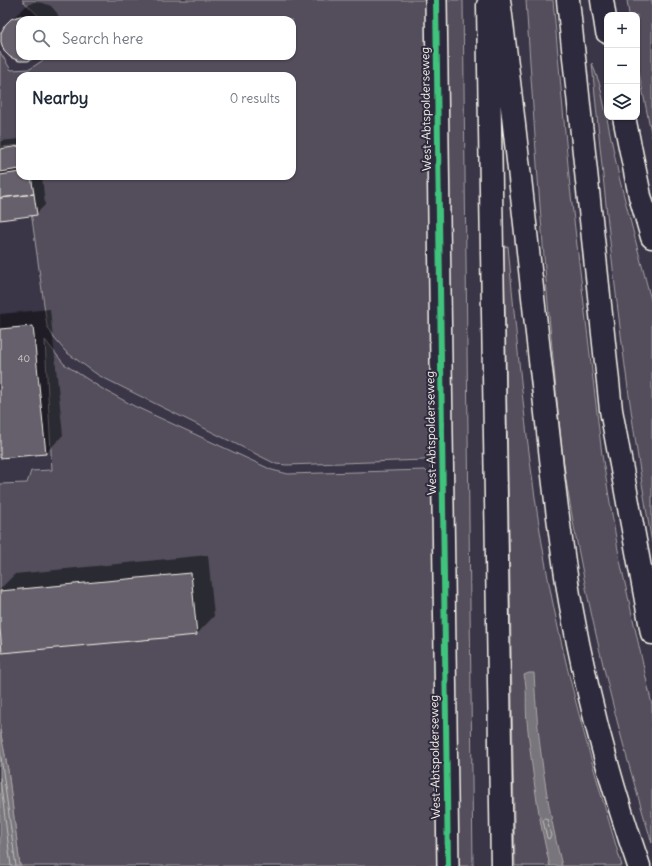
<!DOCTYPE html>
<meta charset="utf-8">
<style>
:root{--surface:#fff;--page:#f6f6f7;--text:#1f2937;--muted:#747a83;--line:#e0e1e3}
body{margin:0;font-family:Delius,sans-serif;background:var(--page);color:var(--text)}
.controls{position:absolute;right:12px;top:12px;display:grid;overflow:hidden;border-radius:8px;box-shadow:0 1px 3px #0004}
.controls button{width:36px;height:36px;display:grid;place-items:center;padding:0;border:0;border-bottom:1px solid var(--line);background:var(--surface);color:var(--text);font:20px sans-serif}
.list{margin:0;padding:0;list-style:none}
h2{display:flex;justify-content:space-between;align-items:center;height:52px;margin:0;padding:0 16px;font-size:17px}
h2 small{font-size:13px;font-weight:400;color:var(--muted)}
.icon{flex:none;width:22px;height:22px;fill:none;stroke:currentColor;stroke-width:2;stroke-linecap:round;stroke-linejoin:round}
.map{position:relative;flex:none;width:652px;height:866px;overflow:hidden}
.search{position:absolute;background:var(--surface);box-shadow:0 1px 3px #0004;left:16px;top:16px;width:280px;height:44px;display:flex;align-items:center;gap:10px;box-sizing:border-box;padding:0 14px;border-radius:12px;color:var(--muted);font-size:15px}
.panel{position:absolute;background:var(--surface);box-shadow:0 1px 3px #0004;left:16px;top:72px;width:280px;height:108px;border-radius:12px}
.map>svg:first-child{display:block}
.green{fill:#534e5c;stroke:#a4a0a2}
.water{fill:#78747b;stroke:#aaa6a7}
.shadow{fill:#0007}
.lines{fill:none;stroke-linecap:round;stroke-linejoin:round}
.shore{stroke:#c2bfbc;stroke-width:1}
.building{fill:#65616c;stroke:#f4f1e8}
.minor-casing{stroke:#f4f1e8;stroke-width:24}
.highway-casing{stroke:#f4f1e8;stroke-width:25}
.minor{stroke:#2f2a3d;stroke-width:21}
.highway{stroke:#2f2a3d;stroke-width:22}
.cycleway-casing{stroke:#2f2a3d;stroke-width:8}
.cycleway{stroke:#40c37c;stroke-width:6}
.labels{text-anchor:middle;stroke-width:4;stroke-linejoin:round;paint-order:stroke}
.number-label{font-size:10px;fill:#d0cdc9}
.street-label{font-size:12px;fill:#f4f1e8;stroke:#2f2a3d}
</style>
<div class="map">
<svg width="652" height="866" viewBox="0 0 652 866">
<rect width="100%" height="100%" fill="#3b3647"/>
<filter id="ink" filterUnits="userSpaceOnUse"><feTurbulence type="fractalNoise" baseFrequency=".025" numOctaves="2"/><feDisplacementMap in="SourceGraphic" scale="8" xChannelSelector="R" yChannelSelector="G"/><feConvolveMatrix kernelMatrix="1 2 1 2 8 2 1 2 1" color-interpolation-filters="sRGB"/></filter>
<g filter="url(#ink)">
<path class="green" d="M 22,0 L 427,0 L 433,452 L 424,460 L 287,465 L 276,464 L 98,375 L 66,352 L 54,338 L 47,326 L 26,176 L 292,176 L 292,76 L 20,76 L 20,145 L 0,147 L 0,52 L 11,70 L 30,69 L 49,56 L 292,56 L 292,20 L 43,20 Z
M 445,0 L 463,0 L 473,866 L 456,866 Z
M 526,0 L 553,0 L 570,187 L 602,455 L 619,556 L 652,705 L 652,843 C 615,724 586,603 566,480 C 559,429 555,377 550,326 C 540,217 533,109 526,0 Z
M 627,0 L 652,0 L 652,137 L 637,63 L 637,15 L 629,15 Z
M 592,63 L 600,85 L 619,177 L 652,304 L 652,543 C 624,384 607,223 592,63 Z
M 508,246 C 519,364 529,482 552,599 C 570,689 596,778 622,866 L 560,866 L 547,852 L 550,866 L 515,866 L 504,247 Z
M 45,340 L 64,364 L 101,388 L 134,406 L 272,470 L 288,474 L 425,470 L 433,478 L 437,866 L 20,866 L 8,770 L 0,730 L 0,484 L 27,483 L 31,471 L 52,470 Z"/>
<path class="water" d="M 529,673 L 534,673 C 537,738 546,802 562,866 L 550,866 C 538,818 532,770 527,721 C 525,705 528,690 524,675 Z
M 0,730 L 8,770 L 20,866 L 0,866 Z"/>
<path class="shadow" d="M 34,2 L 43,3 L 51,6 L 57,13 L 60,20 L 20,20 L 20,56 L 37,56 L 19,60 L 6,26 L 26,6 Z
M 20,139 L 20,176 L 42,176 L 45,205 L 36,214 L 0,219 L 0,141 Z
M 50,309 L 63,435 L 46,453 L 0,457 L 0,314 Z
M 208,555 L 214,616 L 197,634 L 0,617 L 0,589 L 15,574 Z"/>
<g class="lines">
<path class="shore" d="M 0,750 L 16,866
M 0,778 L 11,866
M 545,818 L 547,819 L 551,836 L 549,839 L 547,838 L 543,820 Z"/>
</g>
<path class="building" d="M 20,16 L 29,16 L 38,20 L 20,20 L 20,56 L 39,56 L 28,61 L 19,61 L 10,57 L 4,51 L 1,42 L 1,33 L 5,25 L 11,19 Z
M 20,146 L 20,169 L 0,172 L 0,149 Z
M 20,172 L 20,176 L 31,176 L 34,194 L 0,198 L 0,175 Z
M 34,194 L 37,215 L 0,220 L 0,198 Z
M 33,326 L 46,454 L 0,458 L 0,329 Z
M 191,573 L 197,635 L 2,653 L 0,628 L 0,591 Z"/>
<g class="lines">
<defs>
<path id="minor" d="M 436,0 L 448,866"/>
<path id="highway" d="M 499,0 C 515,123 527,246 541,369 C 550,446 557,524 570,601 C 586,691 609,780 639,866
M 568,0 L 611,410 L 652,633
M 602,0 L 607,32
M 488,5 L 502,866
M 624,117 L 640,196 L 652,237"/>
</defs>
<use href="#minor" class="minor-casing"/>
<use href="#highway" class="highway-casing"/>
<use href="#minor" class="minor"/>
<use href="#highway" class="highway"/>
<defs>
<path id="cycleway" d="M 436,0 L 448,866"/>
</defs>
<use href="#cycleway" class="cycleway-casing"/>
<use href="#cycleway" class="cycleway"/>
</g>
</g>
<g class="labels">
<g class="number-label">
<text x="24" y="362">40</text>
</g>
<g class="street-label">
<text transform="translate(426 109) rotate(-91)" y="4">West-Abtspolderseweg</text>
<text transform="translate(431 433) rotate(-91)" y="4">West-Abtspolderseweg</text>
<text transform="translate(435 757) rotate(-91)" y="4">West-Abtspolderseweg</text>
</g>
</g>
</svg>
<div class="controls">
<button>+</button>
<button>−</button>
<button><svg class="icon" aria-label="layers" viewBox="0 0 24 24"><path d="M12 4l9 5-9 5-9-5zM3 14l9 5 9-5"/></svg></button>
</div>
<div class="search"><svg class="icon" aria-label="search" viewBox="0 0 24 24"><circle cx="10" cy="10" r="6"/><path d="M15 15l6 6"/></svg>Search here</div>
<section class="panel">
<h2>Nearby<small>0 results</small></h2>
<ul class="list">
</ul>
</section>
</div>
